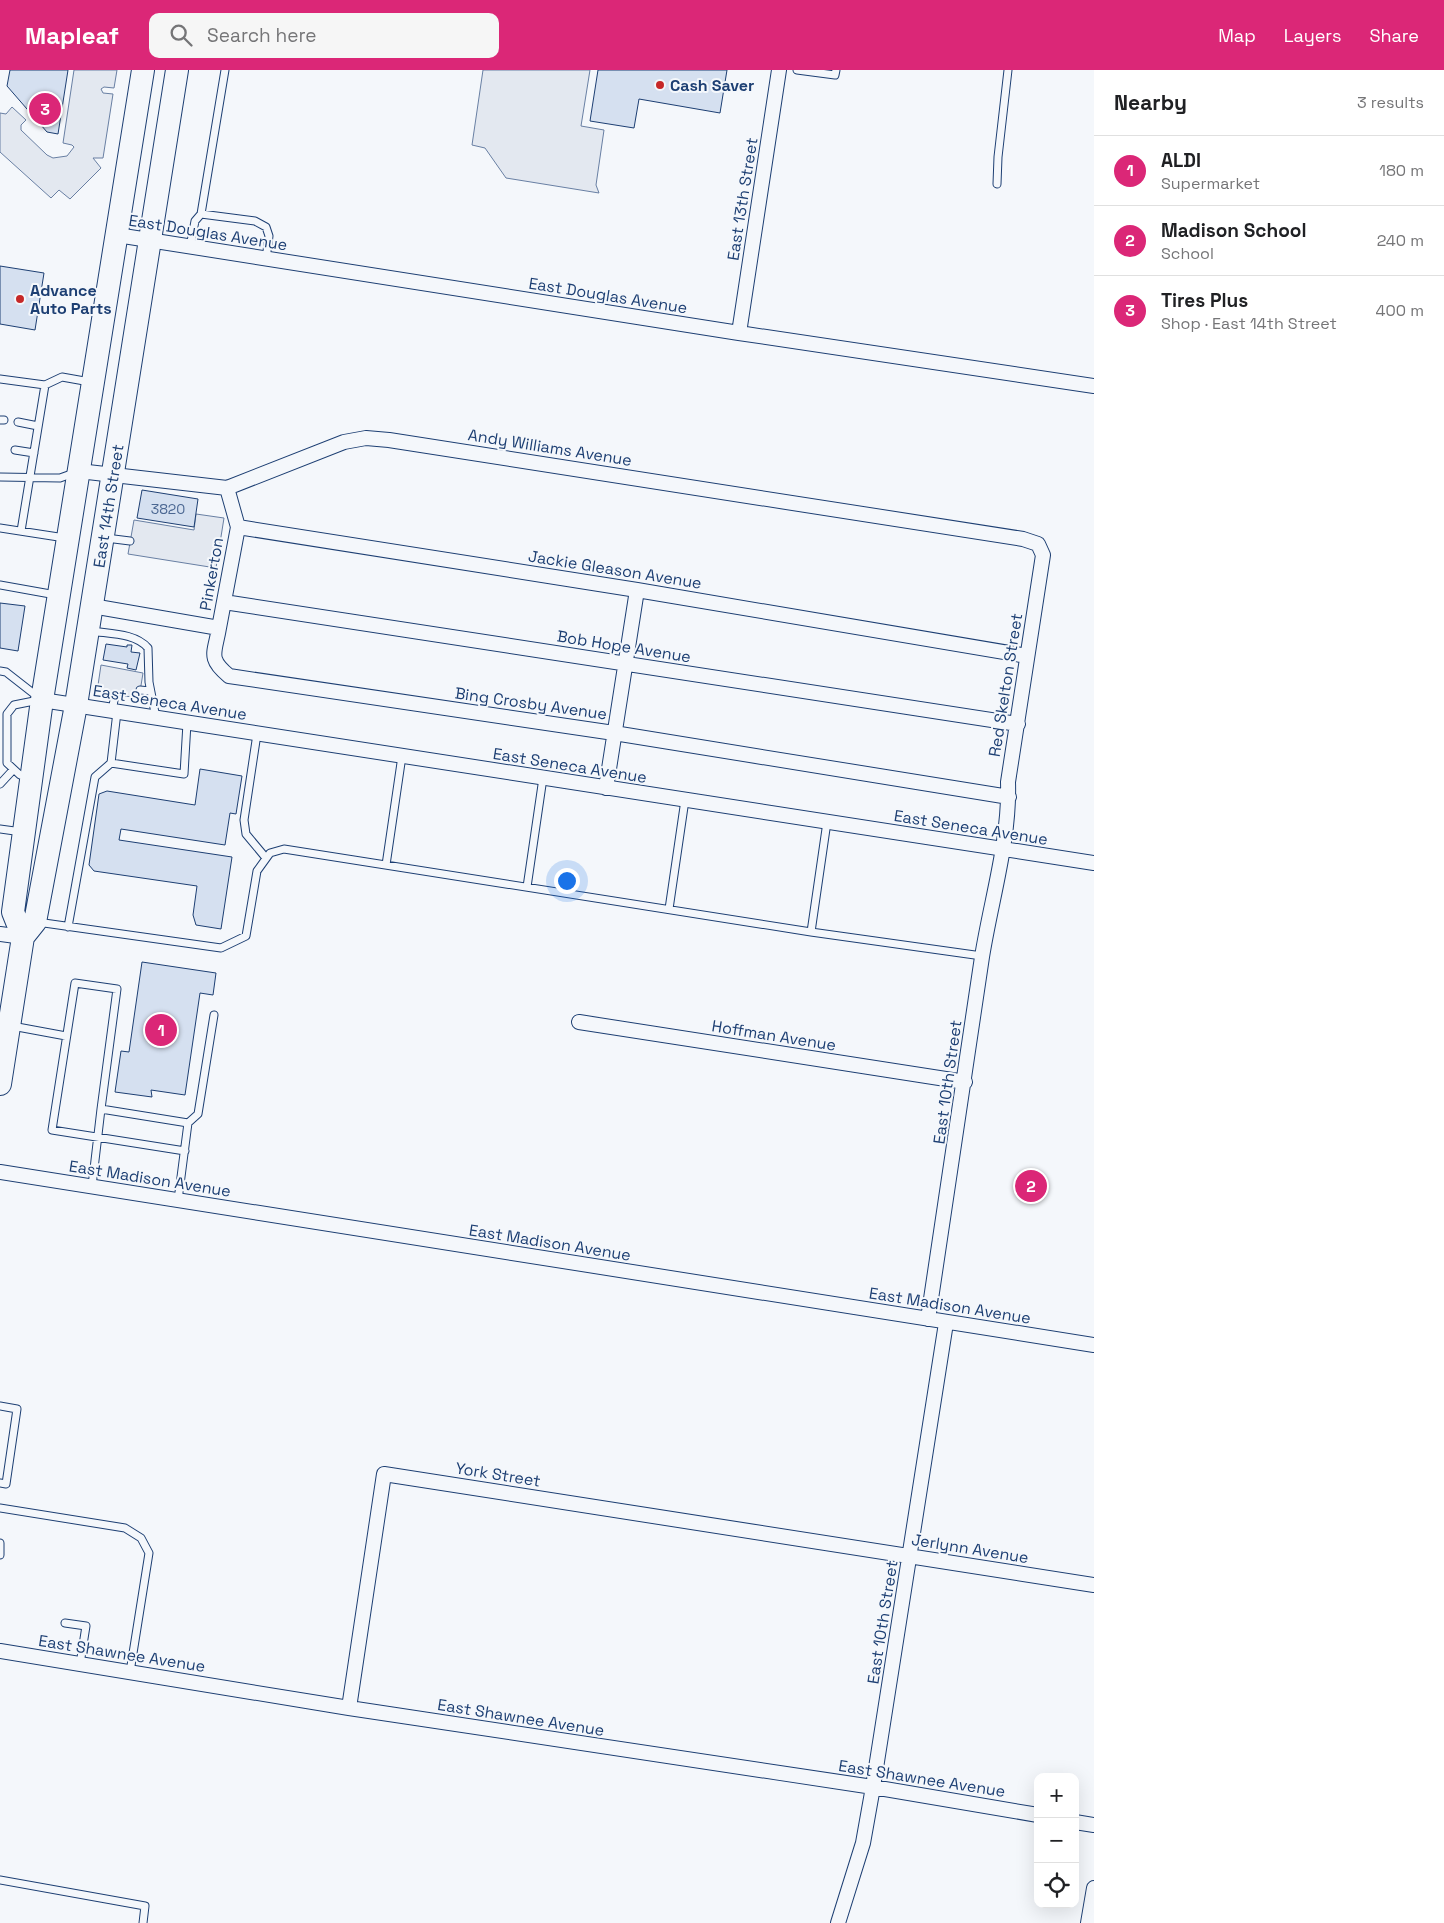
<!DOCTYPE html>
<meta charset="utf-8">
<style>
:root{--surface:#fff;--page:#f6f6f6;--text:#202124;--muted:#757577;--line:#e0e0e0;--accent:#db2777}
body{margin:0;font-family:"Space Grotesk",sans-serif;background:var(--page);color:var(--text)}
.controls{position:absolute;right:15px;bottom:15px;display:grid;overflow:hidden;border-radius:10px;box-shadow:0 5px 20px #0002}
.controls button{width:45px;height:45px;display:grid;place-items:center;padding:0;border:0;border-bottom:1px solid var(--line);background:var(--surface);color:var(--text);font:25px sans-serif}
.you{position:absolute;left:566px;top:810px;width:18px;height:18px;margin:-12px;border:4px solid #fff;border-radius:50%;background:#1a73e8;box-shadow:0 0 0 8px #1a73e833}
.badge{display:grid;place-items:center;width:32px;height:32px;border-radius:50%;background:var(--accent);color:#fff;font-size:16px;font-weight:700}
.pin{position:absolute;translate:-50% -50%;border:2px solid #fff;box-shadow:0 1px 5px #0006}
.list{margin:0;padding:0;list-style:none}
h2{display:flex;justify-content:space-between;align-items:center;height:65px;margin:0;padding:0 20px;font-size:21px}
h2 small{font-size:16px;font-weight:400;color:var(--muted)}
.list li{display:grid;grid-template-columns:32px 1fr auto;gap:15px;align-items:center;box-sizing:border-box;height:70px;padding:0 20px;border-top:1px solid var(--line)}
.list b{display:block;font-size:19px;white-space:nowrap}
.list p{margin:0;font-size:16px;white-space:nowrap;color:var(--muted)}
.list em{font-size:16px;font-style:normal;color:var(--muted)}
.icon{flex:none;width:28px;height:28px;fill:none;stroke:currentColor;stroke-width:2;stroke-linecap:round;stroke-linejoin:round}
.map{position:relative;flex:none;width:1094px;height:1853px;overflow:hidden}
header{display:flex;align-items:center;gap:30px;box-sizing:border-box;height:70px;padding:0 25px;background:var(--accent);color:#fff}
header strong{font-size:24px}
nav{display:flex;gap:28px;margin-inline-start:auto;font-size:18px}
.search{width:350px;height:45px;background:var(--page);display:flex;align-items:center;gap:12px;box-sizing:border-box;padding:0 18px;border-radius:10px;color:var(--muted);font-size:19px}
main{display:flex}
aside{flex:1;background:var(--surface)}
.map>svg:first-child{display:block}
.parking{fill:#e3e8f0;stroke:#687fa3}
.building{fill:#d5e0f0;stroke:#1d3f73}
.lines{fill:none;stroke-linecap:round;stroke-linejoin:round}
.service-casing{stroke:#1d3f73;stroke-width:9}
.minor-casing{stroke:#1d3f73;stroke-width:16}
.primary-casing{stroke:#1d3f73;stroke-width:24}
.service{stroke:#f4f7fb;stroke-width:7}
.minor{stroke:#f4f7fb;stroke-width:14}
.primary{stroke:#f4f7fb;stroke-width:22}
.poi-dot{fill:#c62828;stroke:#f4f7fb;stroke-width:2}
.labels{text-anchor:middle;stroke-width:4;stroke-linejoin:round;paint-order:stroke}
.number-label{font-size:14px;fill:#4b6792}
.poi-label{font-size:16px;font-weight:bold;fill:#1d3f73;stroke:#f4f7fb;text-anchor:start}
.street-label{font-size:16px;fill:#1d3f73;stroke:#f4f7fb}
</style>
<header>
<strong>Mapleaf</strong>
<div class="search"><svg class="icon" aria-label="search" viewBox="0 0 24 24"><circle cx="10" cy="10" r="6"/><path d="M15 15l6 6"/></svg>Search here</div>
<nav><a>Map</a><a>Layers</a><a>Share</a></nav>
</header>
<main>
<div class="map">
<svg width="1094" height="1853" viewBox="0 0 1094 1853">
<rect width="100%" height="100%" fill="#f4f7fb"/>
<path class="parking" d="M 74,0 L 117,0 L 114,18 L 104,17 L 101,19 L 103,23 L 113,24 L 103,88 L 93,88 L 101,98 L 70,129 L 59,120 L 51,128 L 0,82 L 0,43 L 6,44 L 12,37 L 26,50 L 21,55 L 21,60 L 47,85 L 53,88 L 67,86 L 74,77 L 72,75 L 63,73 Z
M 483,0 L 590,0 L 581,56 L 604,60 L 596,115 L 599,123 L 506,108 L 485,78 L 472,75 Z
M 196,444 L 224,448 L 216,498 L 128,484 L 134,450 L 194,460 Z
M 101,595 L 143,603 L 139,628 L 97,622 Z"/>
<path class="building" d="M 10,0 L 68,0 L 58,64 L 47,62 L 7,16 Z
M 598,0 L 727,0 L 720,43 L 639,29 L 634,58 L 590,51 Z
M 0,196 L 44,203 L 35,260 L 0,254 Z
M 142,420 L 198,429 L 194,457 L 137,448 Z
M 0,533 L 25,536 L 18,581 L 0,578 Z
M 106,574 L 127,577 L 127,575 L 132,575 L 131,582 L 140,583 L 136,600 L 127,598 L 128,594 L 103,590 Z
M 200,699 L 242,706 L 236,744 L 230,743 L 225,775 L 121,759 L 119,770 L 232,787 L 221,859 L 196,855 L 193,845 L 197,816 L 94,801 L 89,795 L 99,724 L 107,721 L 195,735 Z
M 142,892 L 216,903 L 213,925 L 200,923 L 185,1025 L 151,1020 L 152,1027 L 115,1022 L 121,981 L 129,982 Z"/>
<g class="lines">
<defs>
<path id="service" d="M 797,0 L 835,5 L 836,0
M 997,114 L 998,87 L 1008,0
M 201,144 L 225,0
M 190,177 L 195,151 L 201,144 L 255,151 L 266,157 L 269,166 L 266,189
M 0,309 L 45,315 L 62,307 L 90,312
M 0,350 L 4,350
M 18,352 L 38,356
M 15,380 L 34,383
M 0,407 L 60,408 L 74,403
M 0,458 L 65,468
M 21,461 L 45,315
M 106,468 L 130,471
M 0,515 L 56,525
M 91,561 C 110,564 135,563 148,578 L 149,612 L 156,648
M 0,601 L 6,602 L 38,627
M 140,620 L 150,621
M 112,641 L 115,625
M 257,664 L 244,750 L 246,764 L 266,788
M 111,693 L 184,704 L 187,653
M 28,706 L 20,705 L 7,693 L 7,644 L 14,635 L 39,630
M 0,714 L 13,700
M 0,759 L 22,762
M 386,795 L 402,686
M 527,817 L 543,708
M 669,839 L 685,730
M 37,852 L 221,878 L 246,866 L 257,801 L 270,783 L 284,779 L 811,862 L 982,886
M 68,857 L 95,707 L 111,693 L 117,642
M 811,862 L 827,752
M 12,956 L 66,966
M 101,1039 L 117,919 L 75,913 L 52,1060 L 185,1081
M 188,1053 L 198,1044 L 214,945
M 92,1116 L 101,1039 L 188,1053 L 178,1130
M 0,1336 L 17,1339 L 6,1414 L 0,1413
M 0,1438 L 125,1458 L 141,1468 L 149,1483 L 130,1602
M 0,1473 L 0,1485
M 65,1553 L 86,1556 L 80,1594
M 0,1810 L 145,1836 L 143,1853"/>
<path id="minor" d="M 117,165 L 739,263 L 1094,316
M 739,263 L 779,0
M 79,401 L 227,418 L 344,372 L 366,368 L 389,370 L 1023,469 L 1038,474 L 1043,485 L 1008,712 C 1010,770 991,830 982,887 C 964,1008 947,1129 928,1249
M 227,418 L 238,457 L 637,520 L 1027,586
M 224,532 L 1018,654
M 92,536 L 219,558 C 215,583 207,588 229,606 L 614,663 L 1009,727
M 219,558 L 238,457
M 42,630 L 1094,793
M 606,718 L 637,520
M 0,864 L 23,867
M 579,952 L 965,1012
M 0,1102 L 1094,1275
M 0,1581 L 349,1638 L 873,1717 L 1038,1745
M 349,1638 L 384,1404 L 1094,1515
M 1075,1752 L 1094,1755
M 838,1853 L 863,1773 L 873,1717 L 946,1253
M 1088,1853 L 1094,1818"/>
<path id="primary" d="M 23,867 L 13,842 L 42,630 L 143,0
M 0,1014 L 23,867 L 35,852 L 76,635 L 177,0"/>
</defs>
<use href="#service" class="service-casing"/>
<use href="#minor" class="minor-casing"/>
<use href="#primary" class="primary-casing"/>
<use href="#service" class="service"/>
<use href="#minor" class="minor"/>
<use href="#primary" class="primary"/>
</g>
<g class="poi-dot">
<circle cx="660" cy="15" r="5"/>
<circle cx="20" cy="229" r="5"/>
</g>
<g class="labels">
<g class="number-label">
<text x="168" y="444">3820</text>
</g>
<g class="poi-label">
<text x="670" y="21">Cash Saver</text>
<text x="30" y="226">Advance<tspan x="30" dy="18">Auto Parts</tspan></text>
</g>
<g class="street-label">
<text transform="translate(742 129) rotate(-81)" y="6">East 13th Street</text>
<text transform="translate(208 162) rotate(9)" y="6">East Douglas Avenue</text>
<text transform="translate(608 225) rotate(9)" y="6">East Douglas Avenue</text>
<text transform="translate(550 377) rotate(9)" y="6">Andy Williams Avenue</text>
<text transform="translate(108 436) rotate(-81)" y="6">East 14th Street</text>
<text transform="translate(615 499) rotate(9)" y="6">Jackie Gleason Avenue</text>
<text transform="translate(211 504) rotate(-80)" y="6">Pinkerton</text>
<text transform="translate(624 576) rotate(9)" y="6">Bob Hope Avenue</text>
<text transform="translate(1005 615) rotate(-81)" y="6">Red Skelton Street</text>
<text transform="translate(170 632) rotate(9)" y="6">East Seneca Avenue</text>
<text transform="translate(531 633) rotate(8)" y="6">Bing Crosby Avenue</text>
<text transform="translate(570 695) rotate(9)" y="6">East Seneca Avenue</text>
<text transform="translate(971 757) rotate(9)" y="6">East Seneca Avenue</text>
<text transform="translate(774 965) rotate(9)" y="6">Hoffman Avenue</text>
<text transform="translate(947 1012) rotate(-82)" y="6">East 10th Street</text>
<text transform="translate(150 1108) rotate(9)" y="6">East Madison Avenue</text>
<text transform="translate(550 1172) rotate(9)" y="6">East Madison Avenue</text>
<text transform="translate(950 1235) rotate(9)" y="6">East Madison Avenue</text>
<text transform="translate(498 1404) rotate(9)" y="6">York Street</text>
<text transform="translate(970 1478) rotate(9)" y="6">Jerlynn Avenue</text>
<text transform="translate(882 1552) rotate(-81)" y="6">East 10th Street</text>
<text transform="translate(122 1583) rotate(9)" y="6">East Shawnee Avenue</text>
<text transform="translate(521 1647) rotate(9)" y="6">East Shawnee Avenue</text>
<text transform="translate(922 1708) rotate(9)" y="6">East Shawnee Avenue</text>
</g>
</g>
</svg>
<div class="controls">
<button>+</button>
<button>−</button>
<button><svg class="icon" aria-label="locate" viewBox="0 0 24 24"><circle cx="12" cy="12" r="6"/><path d="M12 2v4M12 18v4M2 12h4M18 12h4"/></svg></button>
</div>
<div class="you"></div>
<div class="pin badge" style="left:161px;top:960px">1</div>
<div class="pin badge" style="left:1031px;top:1116px">2</div>
<div class="pin badge" style="left:45px;top:39px">3</div>
</div>
<aside>
<h2>Nearby<small>3 results</small></h2>
<ul class="list">
<li><span class="badge">1</span><div><b>ALDI</b><p>Supermarket</p></div><em>180 m</em></li>
<li><span class="badge">2</span><div><b>Madison School</b><p>School</p></div><em>240 m</em></li>
<li><span class="badge">3</span><div><b>Tires Plus</b><p>Shop · East 14th Street</p></div><em>400 m</em></li>
</ul>
</aside>
</main>
